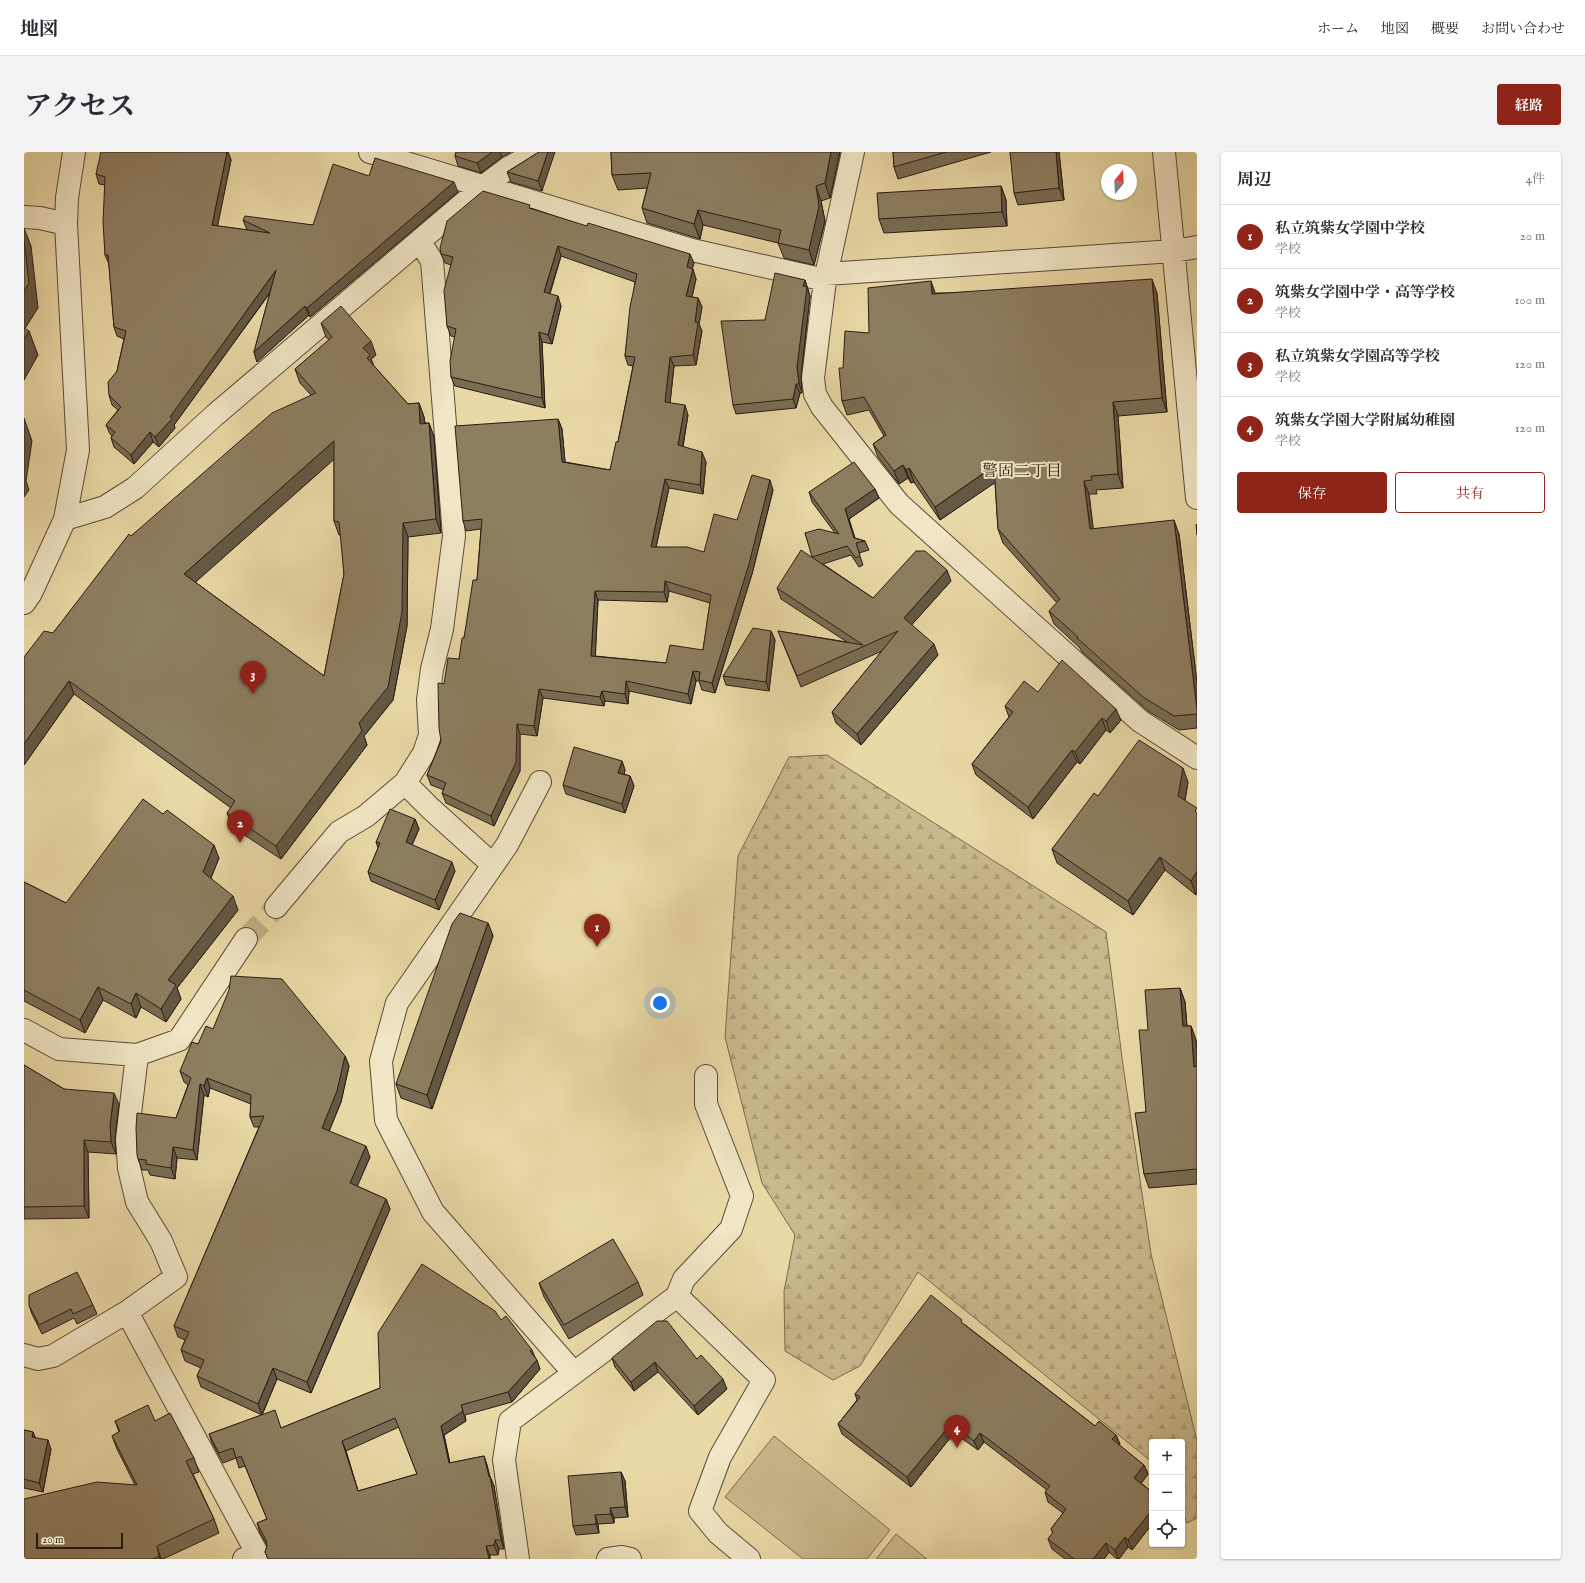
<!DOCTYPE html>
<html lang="ja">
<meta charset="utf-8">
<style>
:root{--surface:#fff;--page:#f2f2f3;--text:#2b2b33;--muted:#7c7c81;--line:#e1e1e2;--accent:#8f2418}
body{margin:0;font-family:"IM FELL English","Noto Serif JP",serif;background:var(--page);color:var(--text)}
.controls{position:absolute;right:12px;bottom:12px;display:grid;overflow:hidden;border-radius:4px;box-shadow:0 1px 3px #0004}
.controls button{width:36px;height:36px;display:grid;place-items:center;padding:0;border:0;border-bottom:1px solid var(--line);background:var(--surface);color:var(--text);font:20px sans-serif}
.compass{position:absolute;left:1077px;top:12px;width:36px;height:36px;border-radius:50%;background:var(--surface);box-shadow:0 1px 3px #0004;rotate:18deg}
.scale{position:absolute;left:12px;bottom:10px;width:87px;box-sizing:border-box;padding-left:4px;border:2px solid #2a1c14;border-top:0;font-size:11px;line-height:14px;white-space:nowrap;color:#2a1c14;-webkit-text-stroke:3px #f1e6c5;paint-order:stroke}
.you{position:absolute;left:636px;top:851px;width:14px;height:14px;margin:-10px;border:3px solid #fff;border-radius:50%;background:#1a73e8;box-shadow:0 0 0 6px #1a73e833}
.badge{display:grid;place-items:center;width:26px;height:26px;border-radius:50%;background:var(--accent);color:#fff;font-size:13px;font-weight:700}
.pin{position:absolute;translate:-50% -33px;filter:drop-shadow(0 1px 2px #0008)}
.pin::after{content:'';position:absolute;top:21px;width:14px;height:12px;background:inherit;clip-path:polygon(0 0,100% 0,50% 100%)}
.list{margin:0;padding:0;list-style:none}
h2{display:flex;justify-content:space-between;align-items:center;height:52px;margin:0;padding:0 16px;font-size:17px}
h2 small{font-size:13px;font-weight:400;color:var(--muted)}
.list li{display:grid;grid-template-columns:26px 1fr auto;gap:12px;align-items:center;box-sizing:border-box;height:64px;padding:0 16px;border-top:1px solid var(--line)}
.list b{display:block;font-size:15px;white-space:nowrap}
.list p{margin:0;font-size:13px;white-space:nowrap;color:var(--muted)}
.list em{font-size:13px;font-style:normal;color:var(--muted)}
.actions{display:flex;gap:8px;padding:12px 16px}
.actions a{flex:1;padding:9px 0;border:1px solid var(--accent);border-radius:4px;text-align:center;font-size:14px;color:var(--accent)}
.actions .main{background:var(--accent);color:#fff}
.icon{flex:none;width:22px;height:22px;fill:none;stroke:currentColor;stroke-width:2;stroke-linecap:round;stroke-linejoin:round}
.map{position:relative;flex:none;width:1173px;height:1407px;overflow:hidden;border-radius:4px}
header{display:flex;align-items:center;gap:24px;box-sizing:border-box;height:56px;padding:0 20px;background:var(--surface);border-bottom:1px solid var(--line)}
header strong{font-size:19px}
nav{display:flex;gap:22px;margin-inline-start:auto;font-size:14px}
.intro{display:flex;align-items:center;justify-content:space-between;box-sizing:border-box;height:96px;padding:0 24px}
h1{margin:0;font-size:28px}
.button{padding:10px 18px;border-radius:4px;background:var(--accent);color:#fff;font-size:14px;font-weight:700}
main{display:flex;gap:24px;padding:0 24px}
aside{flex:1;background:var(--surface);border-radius:4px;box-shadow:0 1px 3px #0004}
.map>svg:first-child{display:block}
.forest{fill:url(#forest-firs);stroke:#7a6a50}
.pitch{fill:#c9b98d;stroke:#7a6a50}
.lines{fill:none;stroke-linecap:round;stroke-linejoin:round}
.minor-tunnel{stroke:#c3b389;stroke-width:22;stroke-dasharray:22 11;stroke-linecap:butt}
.minor-casing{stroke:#5a4b38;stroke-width:24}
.minor{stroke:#f1e6c5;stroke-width:22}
.wall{fill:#796c53;stroke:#2a1c14;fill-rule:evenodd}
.shaded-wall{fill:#635843;stroke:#2a1c14}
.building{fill:#8d7e60;stroke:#2a1c14;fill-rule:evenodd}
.labels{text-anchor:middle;stroke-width:4;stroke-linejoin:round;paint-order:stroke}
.neighbourhood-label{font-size:16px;fill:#2a1c14;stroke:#f1e6c5}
</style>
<header>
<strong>地図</strong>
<nav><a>ホーム</a><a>地図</a><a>概要</a><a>お問い合わせ</a></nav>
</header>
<div class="intro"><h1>アクセス</h1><a class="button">経路</a></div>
<main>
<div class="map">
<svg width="1173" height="1407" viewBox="0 0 1173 1407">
<defs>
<pattern id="forest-firs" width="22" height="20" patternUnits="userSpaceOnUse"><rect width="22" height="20" fill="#c9b98d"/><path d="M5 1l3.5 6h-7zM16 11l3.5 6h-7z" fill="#ad9e79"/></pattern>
</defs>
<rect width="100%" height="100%" fill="#e9d9a6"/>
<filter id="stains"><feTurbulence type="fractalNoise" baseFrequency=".005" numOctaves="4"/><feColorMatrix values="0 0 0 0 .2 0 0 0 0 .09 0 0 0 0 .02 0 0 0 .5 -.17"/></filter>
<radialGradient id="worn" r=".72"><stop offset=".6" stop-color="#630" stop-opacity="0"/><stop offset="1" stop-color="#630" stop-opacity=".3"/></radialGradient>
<path class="forest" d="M 803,603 L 1082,780 L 1099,913 L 1127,1102 L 1173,1289 L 1173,1366 L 1163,1371 L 1158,1358 L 1158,1290 L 1128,1290 L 1128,1310 L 894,1120 L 836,1214 L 809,1228 L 761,1199 L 760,1139 L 771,1083 L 738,1031 L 701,885 L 714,704 L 765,605 Z"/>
<path class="pitch" d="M 750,1284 L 866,1378 L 843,1407 L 779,1407 L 701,1345 Z
M 872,1382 L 903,1407 L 852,1407 Z"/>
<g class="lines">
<path class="minor-tunnel" d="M 222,787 L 252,755"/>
<defs>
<path id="minor" d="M 346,0 L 668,98 L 801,128
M 829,0 L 801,128 L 789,226 L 791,242 L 798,255 L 875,352 L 1116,569 L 1173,606
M 1140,0 L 1173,346
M 0,65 L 16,66 L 42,72
M 396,90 L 408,109 L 430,384 L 418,477 L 408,517 L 404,548 L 406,583 L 400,601 L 381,631 L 406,656 L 468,712
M 802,122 L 1150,99 L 1173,95
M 41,367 L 54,298 L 42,72 L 43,46 L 50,0
M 0,451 L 7,441 L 41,367 L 81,355 L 111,336 L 191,263 L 460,34 L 484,16 L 514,0
M 516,630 L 483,693 L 373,851 L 357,909 L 362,968 L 409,1060 L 549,1220
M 252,755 L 315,680 L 342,664 L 381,631
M 0,878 L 35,897 L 113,903 L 155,888 L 222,787
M 653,1144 L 740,1228 L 696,1305 L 676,1359 L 694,1381 L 725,1407
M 103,1160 L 234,1403 L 220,1407
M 0,1203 L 14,1207 L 29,1204 L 103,1160 L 152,1125 L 137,1089 L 113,1050 L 105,1016 L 103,987 L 113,903
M 494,1407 L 480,1308 L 486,1269 L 653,1144 L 660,1127 L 707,1077 L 718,1044 L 682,952 L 682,924
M 584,1407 L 598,1405 L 606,1407"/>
</defs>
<use href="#minor" class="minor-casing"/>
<use href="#minor" class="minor"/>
</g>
<path class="wall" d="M 204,0 L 207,8 L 193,74 L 223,78 L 219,68 L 289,73 L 345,24 L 434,40 L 286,165 L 285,163 L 233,210 L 230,200 L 246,141 L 150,273 L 151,276 L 135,295 L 129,290 L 110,312 L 90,295 L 87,286 L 88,284 L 86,282 L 82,273 L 94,258 L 88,253 L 85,243 L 93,219 L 100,187 L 93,184 L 90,175 L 85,112 L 81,103 L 81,33 L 75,32 L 72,22 Z
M 432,0 L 487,0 L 478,5 L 457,21 L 434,14 L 431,4 Z
M 515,0 L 518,39 L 487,30 L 483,20 Z
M 587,0 L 816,0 L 806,46 L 797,49 L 801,69 L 790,113 L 760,106 L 754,91 L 679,73 L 676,87 L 623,71 L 618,56 L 623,36 L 594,38 L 588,23 Z
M 869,0 L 967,0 L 874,27 L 870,15 Z
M 1035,0 L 1040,48 L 994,53 L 990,41 Z
M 977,34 L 982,48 L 983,74 L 860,81 L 855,67 Z
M 507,56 L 670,111 L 668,117 L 672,127 L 668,145 L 674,146 L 678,155 L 675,172 L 678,179 L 672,213 L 650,214 L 646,251 L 664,263 L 659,295 L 682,310 L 679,342 L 645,336 L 632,395 L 680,400 L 713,368 L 749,338 L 728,422 L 691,541 L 678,538 L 675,529 L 672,529 L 667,552 L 605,539 L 604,552 L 581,549 L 580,554 L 519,546 L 513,584 L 496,582 L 496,619 L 470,674 L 422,651 L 418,641 L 420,638 L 407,633 L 403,623 L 417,589 L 420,532 L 435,507 L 453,428 L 457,377 L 442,379 L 439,369 L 534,267 L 538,277 L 541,310 L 586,318 L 594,290 L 609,214 L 604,213 L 601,204 L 611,130 L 537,104 L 526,142 L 537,154 L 528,192 L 518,190 L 521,256 L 431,234 L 427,225 L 431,185 L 427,184 L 423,174 L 427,113 L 421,111 L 417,102 ZM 645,439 L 686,451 L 679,498 L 642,511 L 571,504 L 574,448 L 643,450 Z
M 781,128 L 786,144 L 777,224 L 778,241 L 776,241 L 772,256 L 712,262 L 709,253 L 741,168 Z
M 912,141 L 1133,141 L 1143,260 L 1094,264 L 1099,336 L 1072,338 L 1073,342 L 1065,342 L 1069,377 L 1155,382 L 1173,531 L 1173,576 L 1155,578 L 1124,559 L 1058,500 L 1056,496 L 1030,472 L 1025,459 L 1033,451 L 979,391 L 974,377 L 971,330 L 916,368 L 890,330 L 887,331 L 884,326 L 875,332 L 854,305 L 849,292 L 860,284 L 845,258 L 823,263 L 818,249 L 819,216 L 845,181 Z
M 297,171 L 352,203 L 347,207 L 350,214 L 384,252 L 395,251 L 400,265 L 401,271 L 405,271 L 410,285 L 417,381 L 384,385 L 383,474 L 369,548 L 340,584 L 343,593 L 257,707 L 208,675 L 203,661 L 207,656 L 50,542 L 0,613 L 29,481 L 107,384 L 287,243 L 276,231 L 271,217 L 305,188 L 302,185 ZM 310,307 L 310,369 L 315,383 L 317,383 L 320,422 L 300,524 L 171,430 Z
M 851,337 L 855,346 L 825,367 L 831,386 L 841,389 L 845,398 L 835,401 L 839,413 L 835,415 L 827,403 L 799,412 L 849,446 L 927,429 L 887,473 L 914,503 L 837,593 L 812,571 L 808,560 L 858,499 L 777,535 L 754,479 L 823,490 L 757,447 L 753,436 L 789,405 L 781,381 L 811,381 L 788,350 L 785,340 Z
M 747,479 L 751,488 L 745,539 L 702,533 L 699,524 Z
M 1014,540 L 1097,568 L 1086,581 L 1082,578 L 1056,612 L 1053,610 L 1009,667 L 952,623 L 948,612 L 985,565 L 981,554 Z
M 598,609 L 601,618 L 600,622 L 606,624 L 610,634 L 601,661 L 542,642 L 539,633 Z
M 1164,630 L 1161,648 L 1172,743 L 1141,718 L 1109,763 L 1033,711 L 1028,697 L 1074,644 Z
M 391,667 L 395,677 L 388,693 L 431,719 L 415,758 L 347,729 L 344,720 L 354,696 L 352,690 Z
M 195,706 L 187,726 L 214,758 L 153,836 L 157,847 L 142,870 L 117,855 L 112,866 L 79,848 L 61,881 L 0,849 L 0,730 L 42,751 Z
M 464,771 L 469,784 L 408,957 L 377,946 L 372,932 Z
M 1156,836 L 1161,850 L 1163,874 L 1167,874 L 1172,888 L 1173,898 L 1173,1032 L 1125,1036 L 1120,1022 L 1122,960 L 1124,878 Z
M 189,877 L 321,904 L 325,914 L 317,950 L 305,979 L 346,1005 L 333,1034 L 362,1047 L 366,1057 L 287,1241 L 253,1227 L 238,1263 L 257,1276 L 356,1236 L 477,1168 L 508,1198 L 516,1217 L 488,1250 L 441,1263 L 442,1269 L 420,1283 L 426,1311 L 460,1304 L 463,1313 L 466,1325 L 470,1334 L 480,1397 L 475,1397 L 474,1403 L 466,1403 L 466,1407 L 244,1407 L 241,1400 L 243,1394 L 243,1393 L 236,1381 L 233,1371 L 243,1367 L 221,1314 L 215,1316 L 212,1306 L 199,1311 L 188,1291 L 185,1282 L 238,1263 L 177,1235 L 173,1224 L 177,1216 L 161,1209 L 157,1198 L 161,1188 L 154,1185 L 150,1174 L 235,975 L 230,975 L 226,965 L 227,952 L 186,936 L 184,945 L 180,943 L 173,1008 L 153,1006 L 151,1027 L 126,1023 L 124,1018 L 118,1018 L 114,1007 L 152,966 L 164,933 L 160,930 L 156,919 L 174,892 ZM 375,1275 L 393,1322 L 334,1339 L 322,1299 Z
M 0,913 L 40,937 L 95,952 L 91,986 L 92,1002 L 64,1000 L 65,1066 L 0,1067 Z
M 614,1130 L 619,1143 L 545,1187 L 520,1145 L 515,1131 Z
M 5,1153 L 69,1153 L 73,1162 L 53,1172 L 50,1166 L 18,1182 L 8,1162 Z
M 940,1172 L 1071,1274 L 1092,1283 L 1096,1292 L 1095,1293 L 1120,1313 L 1124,1322 L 1117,1331 L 1128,1340 L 1128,1372 L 1108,1398 L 1104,1395 L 1095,1407 L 1093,1407 L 1085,1400 L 1080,1407 L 1041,1407 L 1028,1397 L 1024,1387 L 1029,1381 L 1027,1377 L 1039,1361 L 1024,1350 L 1021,1340 L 1023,1338 L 960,1290 L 954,1298 L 930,1281 L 887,1335 L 818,1282 L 814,1272 L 833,1248 L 831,1242 Z
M 588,1206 L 673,1207 L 703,1237 L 674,1263 L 634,1220 L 610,1239 L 591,1215 Z
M 91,1269 L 131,1269 L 170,1306 L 175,1320 L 169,1322 L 190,1367 L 195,1381 L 139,1407 L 0,1407 L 111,1333 L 93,1297 L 88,1284 L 95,1280 Z
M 0,1278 L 9,1280 L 11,1286 L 27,1297 L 19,1340 L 0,1336 Z
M 597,1320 L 601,1329 L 604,1365 L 590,1366 L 590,1371 L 574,1372 L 575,1381 L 552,1383 L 549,1374 Z"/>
<path class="shaded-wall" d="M 203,0 L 204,0 L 207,8 L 192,82 L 188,73 Z
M 468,0 L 476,0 L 478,5 L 457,21 L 453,11 Z
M 524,0 L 531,0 L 518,39 L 514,29 Z
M 807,0 L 816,0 L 806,46 L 801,31 Z
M 1032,0 L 1035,0 L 1040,48 L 1035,36 Z
M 430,30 L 434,40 L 286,165 L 283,156 Z
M 792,34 L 797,49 L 801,69 L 790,113 L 785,98 Z
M 977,34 L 982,48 L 983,74 L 978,60 Z
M 674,58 L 679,73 L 676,87 L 670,72 Z
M 0,76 L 7,94 L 14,156 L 0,178 Z
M 534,94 L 537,104 L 523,150 L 520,140 Z
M 666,102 L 670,111 L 666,125 L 663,115 Z
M 669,117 L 672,127 L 666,154 L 662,144 Z
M 252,118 L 255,128 L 150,273 L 151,276 L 135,295 L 131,285 Z
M 1128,127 L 1133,141 L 1143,260 L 1138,246 Z
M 781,128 L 786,144 L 777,224 L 778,241 L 775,232 L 773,215 L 779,134 Z
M 907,129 L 912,143 L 908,142 Z
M 534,144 L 537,154 L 528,192 L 524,183 Z
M 674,146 L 678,155 L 675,172 L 678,179 L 672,213 L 669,203 L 671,170 Z
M 281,154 L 285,163 L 233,210 L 230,200 Z
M 5,179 L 14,203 L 0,228 L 0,187 Z
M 515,180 L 518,190 L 521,256 L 518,246 Z
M 347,189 L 352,203 L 347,207 L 351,217 L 348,220 L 339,196 Z
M 646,205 L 650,214 L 645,260 L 641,250 Z
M 772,232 L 776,241 L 772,256 L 769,247 Z
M 1089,250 L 1094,264 L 1099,336 L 1094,322 Z
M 395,251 L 400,265 L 401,285 L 396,272 Z
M 661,253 L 664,263 L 657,303 L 654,293 Z
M 0,266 L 8,289 L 2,329 L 5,338 L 0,345 Z
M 534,267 L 538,277 L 542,320 L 538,310 Z
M 405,271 L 410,285 L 417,381 L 412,367 Z
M 126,280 L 129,290 L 110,312 L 107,303 Z
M 310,289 L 315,303 L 165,436 L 160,422 Z
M 678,300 L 682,310 L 679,342 L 676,333 Z
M 879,313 L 884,326 L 875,332 L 870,319 Z
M 970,314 L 975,328 L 916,368 L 911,355 Z
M 885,316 L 890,330 L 887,331 L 882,318 Z
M 641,327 L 645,336 L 630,404 L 627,395 Z
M 746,328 L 749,338 L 728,422 L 691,541 L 688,531 Z
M 1060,329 L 1065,342 L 1071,391 L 1066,377 Z
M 851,337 L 855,346 L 825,367 L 832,391 L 821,357 Z
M 1150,368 L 1155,382 L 1173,531 L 1173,558 Z
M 379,371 L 384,385 L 383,474 L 369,548 L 340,584 L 343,593 L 257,707 L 252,694 L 335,571 Z
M 923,418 L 927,429 L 884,477 L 880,466 Z
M 641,429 L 645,439 L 643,450 L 640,440 Z
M 571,439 L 574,448 L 571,513 L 567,504 Z
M 747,479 L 751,488 L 745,539 L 742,530 Z
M 910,492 L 914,503 L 837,593 L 833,582 Z
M 669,519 L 672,529 L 667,552 L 664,542 Z
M 45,529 L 50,542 L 0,613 L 0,592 Z
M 602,529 L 605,539 L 604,552 L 601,542 Z
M 515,537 L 519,546 L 513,584 L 510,574 Z
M 578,539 L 581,549 L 580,554 L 576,545 Z
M 1092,557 L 1097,568 L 1086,581 L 1082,569 Z
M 1078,566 L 1082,578 L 1056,612 L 1051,600 Z
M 493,572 L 496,582 L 496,619 L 470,674 L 467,664 Z
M 1048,598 L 1053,610 L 1009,667 L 1004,655 Z
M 598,609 L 601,618 L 598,630 L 594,621 Z
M 1159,616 L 1164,630 L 1159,658 L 1154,644 Z
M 606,624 L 610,634 L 601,661 L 598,652 Z
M 391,667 L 395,677 L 385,700 L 382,690 Z
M 190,693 L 195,706 L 184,733 L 179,720 Z
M 1136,705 L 1141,718 L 1109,763 L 1104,749 Z
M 428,710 L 431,719 L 415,758 L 411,748 Z
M 1173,719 L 1173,741 L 1172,743 L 1167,729 Z
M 209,744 L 214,758 L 153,836 L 157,847 L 142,870 L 137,857 L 144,828 Z
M 464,771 L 469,784 L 408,957 L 403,943 Z
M 74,835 L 79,848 L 61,881 L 56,868 Z
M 1156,836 L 1161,850 L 1164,888 L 1159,874 Z
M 112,841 L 117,855 L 112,866 L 107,852 Z
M 1167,874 L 1172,888 L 1173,898 L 1173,922 L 1170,915 Z
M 321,904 L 325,914 L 317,950 L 302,987 L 298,976 Z
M 183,926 L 186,936 L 184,945 L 180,934 Z
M 176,932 L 180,943 L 173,1008 L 169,998 Z
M 90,941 L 95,952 L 91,986 L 92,1002 L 87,990 L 86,974 Z
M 60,988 L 64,1000 L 65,1066 L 60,1054 Z
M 342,994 L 346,1005 L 330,1042 L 326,1031 Z
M 149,995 L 153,1006 L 151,1027 L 147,1016 Z
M 362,1047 L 366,1057 L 287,1241 L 283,1230 Z
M 513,1208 L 516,1217 L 488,1250 L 484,1240 Z
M 631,1210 L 634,1220 L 610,1239 L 607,1230 Z
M 249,1216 L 253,1227 L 238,1263 L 234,1252 Z
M 699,1227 L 703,1237 L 674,1263 L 670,1254 Z
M 437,1253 L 442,1269 L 420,1283 L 428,1321 L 425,1311 L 417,1274 Z
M 927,1272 L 930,1281 L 887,1335 L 883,1325 Z
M 9,1280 L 13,1289 L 8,1285 Z
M 956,1281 L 960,1290 L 954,1298 L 950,1289 Z
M 1092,1283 L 1096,1292 L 1092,1297 L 1088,1287 Z
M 24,1288 L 27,1297 L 19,1340 L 15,1331 Z
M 318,1289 L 322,1299 L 337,1349 L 334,1339 Z
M 460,1304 L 463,1313 L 468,1334 L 466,1324 L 470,1334 L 480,1397 L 477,1388 L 465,1325 Z
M 1120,1313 L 1124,1322 L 1114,1336 L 1110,1326 Z
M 597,1320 L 601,1329 L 604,1365 L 601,1355 Z
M 586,1356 L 590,1366 L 590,1371 L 587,1362 Z
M 1128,1358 L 1128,1372 L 1108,1398 L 1104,1388 Z
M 571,1363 L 574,1372 L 575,1381 L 572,1372 Z
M 1101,1385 L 1104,1395 L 1095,1407 L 1094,1407 L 1091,1398 Z
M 471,1388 L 475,1397 L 474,1403 L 470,1393 Z
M 1082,1391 L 1085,1400 L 1080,1407 L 1069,1407 Z
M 133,1394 L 137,1407 L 136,1407 Z
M 462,1394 L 466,1403 L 466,1407 L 465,1407 Z"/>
<path class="building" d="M 77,0 L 203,0 L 188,73 L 246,81 L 219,68 L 221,64 L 289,73 L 309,12 L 345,24 L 351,6 L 430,30 L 283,156 L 281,154 L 230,200 L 252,118 L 146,265 L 148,267 L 131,285 L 126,280 L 107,303 L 87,286 L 91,280 L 82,273 L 97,255 L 85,243 L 84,230 L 93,219 L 102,179 L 90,175 L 84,103 L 81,103 L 79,70 L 81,25 L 72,22 Z
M 432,0 L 468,0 L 453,11 L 431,4 Z
M 515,0 L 524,0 L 514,29 L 483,20 Z
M 587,0 L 807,0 L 801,31 L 792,34 L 795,54 L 785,98 L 754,91 L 757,78 L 674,58 L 670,72 L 618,56 L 627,21 L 588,23 Z
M 869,0 L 922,0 L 870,15 Z
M 986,0 L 1032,0 L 1035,36 L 990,41 Z
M 977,34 L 978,60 L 855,67 L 853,41 Z
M 459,39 L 506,53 L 505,56 L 563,74 L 564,71 L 666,102 L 663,115 L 669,117 L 662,144 L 674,146 L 671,170 L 674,170 L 669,203 L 646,205 L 641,250 L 661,253 L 654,293 L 678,300 L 676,333 L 641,327 L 627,395 L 663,395 L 680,400 L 690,362 L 713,368 L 728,323 L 746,328 L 725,412 L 688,531 L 675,528 L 676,520 L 669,519 L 664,542 L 602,529 L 601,542 L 578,539 L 576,545 L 515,537 L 510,574 L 493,572 L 492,610 L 467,664 L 418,641 L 422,631 L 403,623 L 417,589 L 415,576 L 414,531 L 420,532 L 424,506 L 435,507 L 438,486 L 440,486 L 449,428 L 453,428 L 458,367 L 439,369 L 431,274 L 534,267 L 538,310 L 586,318 L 592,290 L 594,290 L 611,205 L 601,204 L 606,155 L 613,122 L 534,94 L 520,140 L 534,144 L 524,183 L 515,180 L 518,246 L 427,225 L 426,209 L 432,177 L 423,174 L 420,138 L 429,105 L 417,102 L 416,96 L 423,69 ZM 641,429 L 687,443 L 679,498 L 646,493 L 642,511 L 567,504 L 571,439 L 640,440 Z
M 0,89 L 5,131 L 0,139 Z
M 751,121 L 781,128 L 779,134 L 783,135 L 773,215 L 775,232 L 772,232 L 769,247 L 709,253 L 697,169 L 741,168 Z
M 1128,127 L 1138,246 L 1089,250 L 1094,322 L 1067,324 L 1068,328 L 1060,329 L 1066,377 L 1150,368 L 1173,558 L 1173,562 L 1150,564 L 1119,545 L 1053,486 L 1054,485 L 1025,459 L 1036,447 L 974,377 L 970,314 L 911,355 L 885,316 L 882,318 L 879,313 L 870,319 L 849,292 L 862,283 L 840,245 L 818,249 L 815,216 L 819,216 L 821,179 L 845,181 L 844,136 L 907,129 L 908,142 Z
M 317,154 L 347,189 L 339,196 L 346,203 L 343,206 L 384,252 L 395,251 L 396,272 L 405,271 L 412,367 L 379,371 L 378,460 L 364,535 L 335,571 L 338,579 L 252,694 L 203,661 L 211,649 L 45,529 L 0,592 L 0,505 L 20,479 L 29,481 L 105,382 L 107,384 L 248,261 L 292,241 L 271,217 L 308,185 L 297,171 ZM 310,289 L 310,369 L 315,370 L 320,422 L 300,524 L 160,422 Z
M 0,176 L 5,179 L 0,187 Z
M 830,310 L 851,337 L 821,357 L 830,386 L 841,389 L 832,391 L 836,403 L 832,406 L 823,394 L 788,405 L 781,381 L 795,377 L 815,382 L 785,340 Z
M 1173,372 L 1173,383 L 1172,373 Z
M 777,398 L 849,446 L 892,399 L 901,399 L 923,418 L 880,466 L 910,492 L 833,582 L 808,560 L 874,479 L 773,524 L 754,479 L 839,493 L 753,436 Z
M 729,476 L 747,479 L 742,530 L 699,524 Z
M 1038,508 L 1092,557 L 1082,569 L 1078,566 L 1051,600 L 1048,598 L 1004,655 L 948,612 L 989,560 L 981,554 L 1000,529 L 1014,540 Z
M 1115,588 L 1159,616 L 1154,644 L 1173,656 L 1171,659 L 1173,661 L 1173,719 L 1167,729 L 1136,705 L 1104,749 L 1028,697 L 1070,641 L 1074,644 Z
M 550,595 L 598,609 L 594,621 L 606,624 L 598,652 L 539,633 Z
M 119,647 L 139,662 L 143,658 L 190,693 L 179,720 L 209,744 L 144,828 L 152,833 L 137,857 L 112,841 L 107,852 L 74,835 L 56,868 L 0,838 L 0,730 L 42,751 Z
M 366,657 L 391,667 L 382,690 L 428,710 L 411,748 L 344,720 L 356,691 L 352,690 Z
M 436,761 L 464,771 L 403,943 L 372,932 L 428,772 Z
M 207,824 L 258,827 L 321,904 L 313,939 L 298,976 L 342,994 L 326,1031 L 362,1047 L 283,1230 L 249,1216 L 234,1252 L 173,1224 L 180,1208 L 157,1198 L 165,1180 L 150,1174 L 240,964 L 226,965 L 227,943 L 183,926 L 180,934 L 176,932 L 169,998 L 149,995 L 147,1016 L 122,1012 L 122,1008 L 114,1007 L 113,1003 L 112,976 L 113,961 L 152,966 L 167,926 L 156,919 L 168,890 L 174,892 L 182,874 L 189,877 L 205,838 Z
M 1156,836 L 1159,874 L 1167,874 L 1170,915 L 1173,914 L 1173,1017 L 1120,1022 L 1111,961 L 1122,960 L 1115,878 L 1124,878 L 1121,838 Z
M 0,913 L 40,937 L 90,941 L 86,974 L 87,990 L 60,988 L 60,1054 L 0,1055 Z
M 589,1087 L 614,1130 L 540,1173 L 515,1131 Z
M 398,1112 L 471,1159 L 477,1168 L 482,1164 L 508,1198 L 506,1199 L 513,1208 L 484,1240 L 437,1253 L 439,1259 L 417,1274 L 425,1311 L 460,1304 L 465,1325 L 466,1324 L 477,1388 L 471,1388 L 470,1393 L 462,1394 L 465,1407 L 244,1407 L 241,1400 L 243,1394 L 242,1388 L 233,1371 L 243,1367 L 217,1304 L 212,1306 L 209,1296 L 195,1301 L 185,1282 L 251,1258 L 257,1276 L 356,1236 L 354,1181 ZM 371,1266 L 393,1322 L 334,1339 L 318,1289 Z
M 53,1120 L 69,1153 L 49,1162 L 47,1157 L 15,1173 L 5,1153 L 5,1143 Z
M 907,1143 L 938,1168 L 937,1170 L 1071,1274 L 1075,1269 L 1092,1283 L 1088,1287 L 1120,1313 L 1110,1326 L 1128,1340 L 1128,1358 L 1104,1388 L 1101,1385 L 1091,1398 L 1082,1391 L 1069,1407 L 1050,1407 L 1024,1387 L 1029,1380 L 1027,1377 L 1042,1357 L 1021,1340 L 1026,1334 L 956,1281 L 950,1289 L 927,1272 L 883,1325 L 814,1272 L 836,1245 L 831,1242 Z
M 633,1169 L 643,1169 L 673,1207 L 677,1203 L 699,1227 L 670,1254 L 631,1210 L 607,1230 L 588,1206 Z
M 124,1253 L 131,1269 L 146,1261 L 170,1306 L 162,1309 L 190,1367 L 133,1394 L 135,1404 L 129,1407 L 0,1407 L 0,1347 L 73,1330 L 113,1333 L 88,1284 L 96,1279 L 91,1269 Z
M 0,1278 L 9,1280 L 8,1285 L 24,1288 L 15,1331 L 0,1327 Z
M 597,1320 L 601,1355 L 586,1356 L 587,1362 L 571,1363 L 572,1372 L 549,1374 L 544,1324 Z"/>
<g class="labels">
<g class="neighbourhood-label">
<text x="998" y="324">警固二丁目</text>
</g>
</g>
<rect width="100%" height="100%" filter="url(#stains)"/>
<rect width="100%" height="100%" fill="url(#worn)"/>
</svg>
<div class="controls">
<button>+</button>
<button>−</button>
<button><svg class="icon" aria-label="locate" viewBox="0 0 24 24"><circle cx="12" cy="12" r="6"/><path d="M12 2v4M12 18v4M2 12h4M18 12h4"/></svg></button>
</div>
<svg class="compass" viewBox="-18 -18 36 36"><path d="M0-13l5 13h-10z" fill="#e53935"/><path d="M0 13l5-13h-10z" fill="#7c7c81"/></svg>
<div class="scale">20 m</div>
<div class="you"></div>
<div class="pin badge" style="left:573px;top:795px">1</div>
<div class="pin badge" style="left:216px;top:691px">2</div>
<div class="pin badge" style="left:229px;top:542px">3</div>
<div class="pin badge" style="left:933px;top:1296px">4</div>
</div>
<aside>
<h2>周辺<small>4件</small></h2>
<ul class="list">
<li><span class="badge">1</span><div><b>私立筑紫女学園中学校</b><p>学校</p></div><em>20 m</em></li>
<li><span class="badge">2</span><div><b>筑紫女学園中学・高等学校</b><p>学校</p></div><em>100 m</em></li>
<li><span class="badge">3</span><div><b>私立筑紫女学園高等学校</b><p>学校</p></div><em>120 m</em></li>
<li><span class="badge">4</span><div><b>筑紫女学園大学附属幼稚園</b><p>学校</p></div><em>120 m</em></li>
</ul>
<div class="actions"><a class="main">保存</a><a>共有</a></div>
</aside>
</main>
